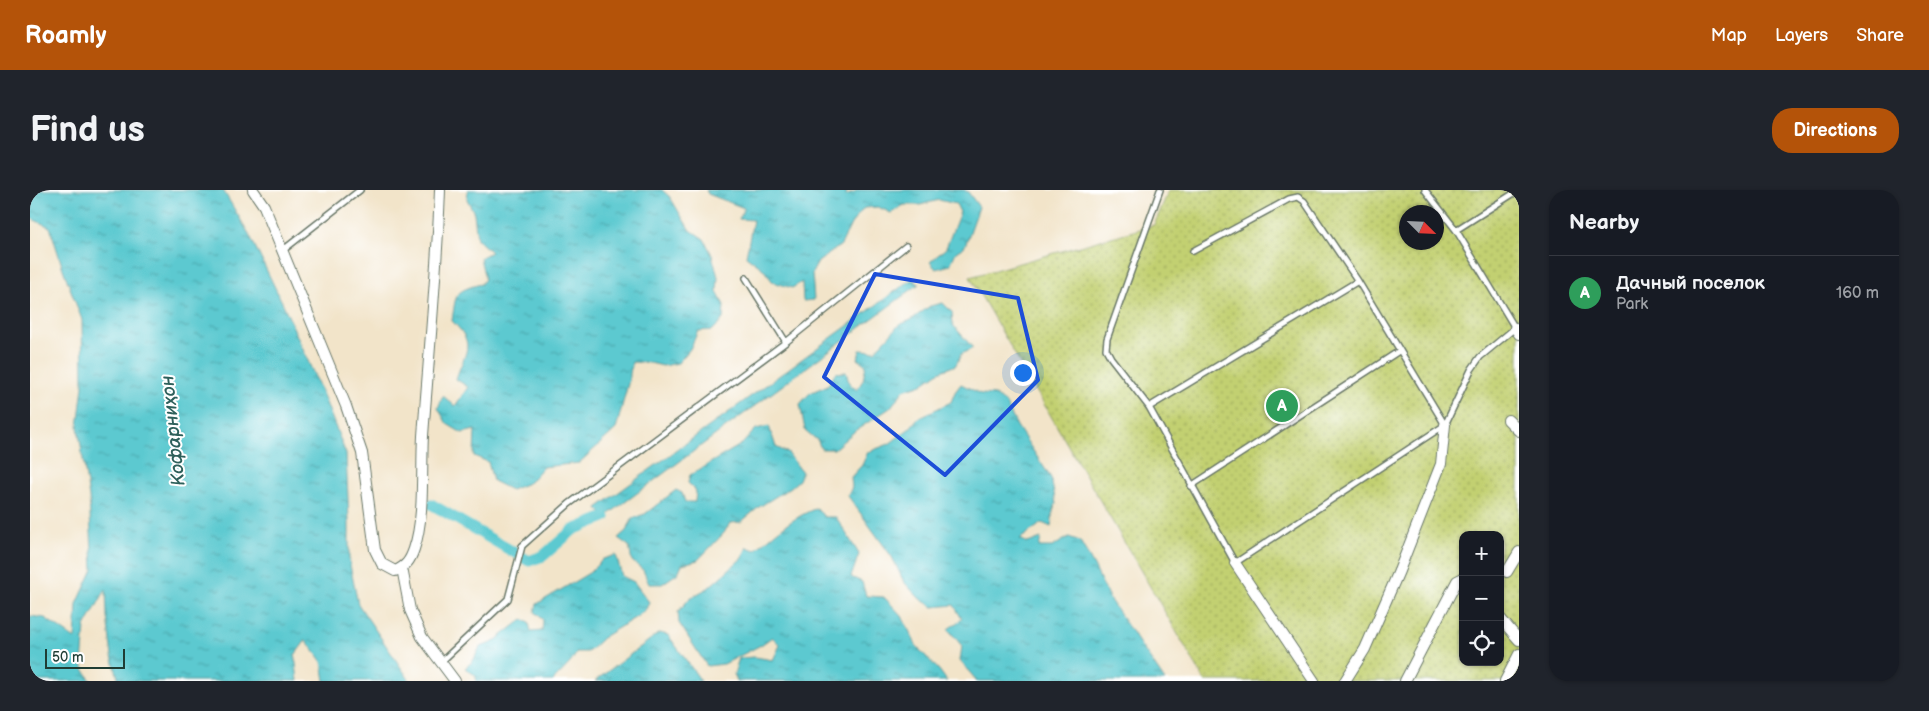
<!DOCTYPE html>
<meta charset="utf-8">
<style>
:root{--surface:#171b24;--page:#20242c;--text:#f1f3f6;--muted:#9ea1a6;--line:#363941;--accent:#b45309}
body{margin:0;font-family:"Balsamiq Sans",sans-serif;background:var(--page);color:var(--text)}
.controls{position:absolute;right:15px;bottom:15px;display:grid;overflow:hidden;border-radius:10px;box-shadow:0 1px 4px #0004}
.controls button{width:45px;height:45px;display:grid;place-items:center;padding:0;border:0;border-bottom:1px solid var(--line);background:var(--surface);color:var(--text);font:25px sans-serif}
.compass{position:absolute;left:1369px;top:15px;width:45px;height:45px;border-radius:50%;background:var(--surface);box-shadow:0 1px 4px #0004;rotate:114deg}
.scale{position:absolute;left:15px;bottom:12px;width:80px;box-sizing:border-box;padding-left:5px;border:2px solid #1f3d34;border-top:0;font-size:14px;line-height:18px;white-space:nowrap;color:#1f3d34;-webkit-text-stroke:4px #fff;paint-order:stroke}
.you{position:absolute;left:992px;top:182px;width:18px;height:18px;margin:-12px;border:4px solid #fff;border-radius:50%;background:#1a73e8;box-shadow:0 0 0 8px #1a73e833}
.badge{display:grid;place-items:center;width:32px;height:32px;border-radius:50%;background:var(--accent);color:#fff;font-size:16px;font-weight:700}
.pin{position:absolute;translate:-50% -50%;border:2px solid #fff;box-shadow:0 1px 5px #0006}
.list{margin:0;padding:0;list-style:none}
h2{display:flex;justify-content:space-between;align-items:center;height:65px;margin:0;padding:0 20px;font-size:21px}
h2 small{font-size:16px;font-weight:400;color:var(--muted)}
.list li{display:grid;grid-template-columns:32px 1fr auto;gap:15px;align-items:center;box-sizing:border-box;height:75px;padding:0 20px;border-top:1px solid var(--line)}
.list b{display:block;font-size:19px;white-space:nowrap}
.list p{margin:0;font-size:16px;white-space:nowrap;color:var(--muted)}
.list em{font-size:16px;font-style:normal;color:var(--muted)}
.icon{flex:none;width:28px;height:28px;fill:none;stroke:currentColor;stroke-width:2;stroke-linecap:round;stroke-linejoin:round}
.map{position:relative;flex:none;width:1489px;height:491px;overflow:hidden;border-radius:20px}
header{display:flex;align-items:center;gap:30px;box-sizing:border-box;height:70px;padding:0 25px;background:var(--accent);color:#fff}
header strong{font-size:24px}
nav{display:flex;gap:28px;margin-inline-start:auto;font-size:18px}
.intro{display:flex;align-items:center;justify-content:space-between;box-sizing:border-box;height:120px;padding:0 30px}
h1{margin:0;font-size:35px}
.button{padding:12px 22px;border-radius:20px;background:var(--accent);color:#fff;font-size:18px;font-weight:700}
main{display:flex;gap:30px;padding:0 30px}
aside{flex:1;background:var(--surface);border-radius:20px;box-shadow:0 1px 4px #0004}
.map>svg:first-child{display:block}
.garden{fill:url(#garden-dots);stroke:#708652;fill-rule:evenodd}
.water{fill:url(#water-ripples);stroke:#3e8382}
.lines{fill:none;stroke-linecap:round;stroke-linejoin:round}
.canal{stroke:#5cc9d0;stroke-width:11}
.lane-casing{stroke:#697768;stroke-width:8}
.street-casing{stroke:#697768;stroke-width:12}
.lane{stroke:#fff;stroke-width:5}
.street{stroke:#fff;stroke-width:10}
.marked{fill:none;stroke:#1d4ed8;stroke-width:4;stroke-linejoin:round}
.labels{text-anchor:middle;stroke-width:4;stroke-linejoin:round;paint-order:stroke}
.water-label{font-size:19px;font-style:italic;fill:#2e605b;stroke:#fff}
</style>
<header>
<strong>Roamly</strong>
<nav><a>Map</a><a>Layers</a><a>Share</a></nav>
</header>
<div class="intro"><h1>Find us</h1><a class="button">Directions</a></div>
<main>
<div class="map">
<svg width="1489" height="491" viewBox="0 0 1489 491">
<defs>
<pattern id="garden-dots" width="8" height="8" patternUnits="userSpaceOnUse" patternTransform="scale(1.25)"><rect width="8" height="8" fill="#c2d071"/><path d="M2 2h.1M6 6h.1" fill="none" stroke="#9daa5e" stroke-width="1.8" stroke-linecap="round"/></pattern>
<pattern id="water-ripples" width="26" height="14" patternUnits="userSpaceOnUse" patternTransform="scale(1.25)"><rect width="26" height="14" fill="#5cc9d0"/><path d="M2 4q2-2 4 0t4 0M15 11q2-2 4 0t4 0" fill="none" stroke="#4ba4aa"/></pattern>
</defs>
<rect width="100%" height="100%" fill="#fff"/>
<filter id="ink" filterUnits="userSpaceOnUse"><feTurbulence type="fractalNoise" baseFrequency=".02" numOctaves="2"/><feDisplacementMap in="SourceGraphic" scale="10" xChannelSelector="R" yChannelSelector="G"/><feConvolveMatrix kernelMatrix="1 2 1 2 8 2 1 2 1" color-interpolation-filters="sRGB"/></filter>
<filter id="wash" filterUnits="userSpaceOnUse"><feTurbulence type="fractalNoise" baseFrequency=".0096" numOctaves="4" result="noise"/><feDisplacementMap in="SourceGraphic" scale="20" xChannelSelector="R" yChannelSelector="G"/><feGaussianBlur stdDeviation="1.12" result="paint"/><feColorMatrix in="noise" values="0 0 0 0 0 0 0 0 0 0 0 0 0 0 0 0 0 1.4 0 .05"/><feComposite in="paint" operator="in"/></filter>
<g filter="url(#wash)">
<rect width="100%" height="100%" fill="#f2e4c9"/>
<path class="garden" d="M 1139,0 L 1489,0 L 1489,491 L 1175,491 L 940,87 L 1124,35 ZM 1376,22 L 1406,22 L 1406,52 L 1376,52 ZM 1433,345 L 1470,345 L 1470,472 L 1433,472 Z"/>
<path class="water" d="M 0,0 L 193,0 L 219,44 L 253,114 L 293,205 L 316,264 L 319,331 L 319,370 L 328,414 L 380,491 L 295,491 L 292,472 L 276,450 L 265,465 L 268,491 L 89,491 L 82,466 L 77,427 L 76,399 L 55,437 L 52,475 L 61,491 L 0,491 L 0,426 L 15,428 L 45,449 L 47,414 L 63,379 L 59,307 L 48,237 L 53,196 L 52,130 L 33,79 L 20,37 L 0,28 Z
M 438,0 L 632,0 L 640,7 L 659,39 L 674,49 L 682,65 L 688,87 L 687,102 L 694,115 L 693,129 L 683,140 L 668,141 L 660,159 L 648,173 L 633,176 L 620,173 L 602,172 L 599,190 L 586,239 L 549,273 L 513,277 L 500,292 L 481,300 L 463,291 L 458,272 L 444,266 L 445,240 L 432,243 L 417,234 L 408,218 L 413,206 L 425,216 L 438,197 L 426,189 C 435,161 447,155 422,131 C 426,105 423,101 451,94 L 455,89 L 450,68 L 461,62 L 447,49 L 444,23 L 437,9 Z
M 676,0 L 817,0 L 816,6 L 828,0 L 934,0 L 938,2 L 949,17 L 935,56 L 926,62 L 920,75 L 906,79 L 900,72 L 916,58 L 930,22 L 926,14 L 909,10 L 890,15 L 874,15 L 861,23 L 848,17 L 834,18 L 821,34 L 811,55 L 788,72 L 782,83 L 784,110 L 773,111 L 772,92 L 762,98 L 743,92 L 732,78 L 716,66 L 723,30 L 709,29 L 714,18 L 678,4 Z
M 882,89 L 889,94 L 575,327 L 567,318 Z
M 913,113 L 922,122 L 923,135 L 943,158 L 931,164 L 926,175 L 909,182 L 892,194 L 874,200 L 860,218 L 825,241 L 804,259 L 791,259 L 788,251 L 775,240 L 770,214 L 780,203 L 798,195 L 805,183 L 816,182 L 819,193 L 827,200 L 833,190 L 836,175 L 828,169 L 830,160 L 845,161 L 869,135 L 881,130 L 900,116 Z
M 931,194 L 951,204 L 965,205 L 975,212 L 987,236 L 1021,288 L 1026,314 L 1023,321 L 1021,337 L 1012,333 L 990,349 L 998,353 L 1011,348 L 1009,357 L 1022,357 L 1039,347 L 1050,351 L 1064,376 L 1080,410 L 1135,491 L 947,491 L 930,471 L 932,456 L 918,439 L 932,429 L 924,415 L 903,417 L 890,409 L 874,392 L 862,367 L 818,306 L 822,297 L 821,287 L 832,275 L 838,262 L 859,254 L 880,238 L 888,228 L 921,212 L 925,202 Z
M 739,236 L 746,257 L 758,263 L 772,282 L 769,290 L 761,297 L 729,317 L 711,332 L 700,333 L 694,343 L 668,370 L 652,374 L 648,383 L 632,394 L 619,394 L 613,380 L 602,371 L 599,356 L 588,348 L 596,341 L 603,328 L 615,324 L 646,300 L 652,303 L 655,312 L 665,312 L 666,301 L 658,293 L 660,285 L 712,254 L 726,239 Z
M 787,318 L 794,327 L 806,327 L 829,364 L 821,387 L 832,392 L 836,406 L 854,407 L 872,426 L 887,457 L 909,480 L 917,491 L 707,491 L 704,484 L 709,468 L 725,467 L 743,470 L 750,455 L 742,447 L 731,455 L 694,474 L 677,476 L 649,433 L 648,422 L 660,408 L 678,398 L 712,368 L 717,357 L 725,360 C 744,344 763,327 787,318 Z
M 586,365 L 592,386 L 604,392 L 619,412 L 616,419 L 608,426 L 575,446 L 558,462 L 547,462 L 541,472 L 523,491 L 447,491 L 445,485 L 435,478 L 443,471 L 450,457 L 462,453 L 493,429 L 499,433 L 501,442 L 512,441 L 513,430 L 505,422 L 507,414 L 559,383 L 573,369 Z
M 629,443 L 638,445 L 671,491 L 565,491 Z"/>
<g class="lines">
<path class="canal" d="M 401,314 L 499,371 L 513,366 L 543,340 L 575,327"/>
</g>
</g>
<g filter="url(#ink)">
<g class="lines">
<defs>
<path id="lane" d="M 1130,0 L 1077,149 L 1076,159 L 1081,168 L 1119,217 L 1205,373 L 1415,235 L 1441,180 L 1450,167 L 1485,138 L 1426,40 L 1395,0
M 1426,40 L 1489,0
M 252,61 L 330,0
M 1163,61 L 1259,9 L 1268,7 L 1274,11 L 1328,91 L 1415,235
M 716,88 L 756,152
M 1119,217 L 1328,91
M 1161,296 L 1369,161
M 411,472 L 478,409 L 492,356 L 539,314 L 756,152 L 876,56"/>
<path id="street" d="M 223,0 L 234,16 L 316,216 L 332,263 L 345,360 L 352,374 L 365,381 C 376,376 380,371 384,359 C 395,327 391,281 393,246 C 399,164 407,82 410,0
M 1485,138 L 1489,144
M 1478,230 L 1489,241
M 1205,373 L 1284,491
M 372,378 L 380,420 L 392,447 L 425,491
M 1477,382 L 1489,362
M 1470,428 L 1489,450
M 1315,491 L 1335,459 L 1369,381 L 1411,274 L 1415,235
M 1375,491 L 1427,391 L 1433,388
M 1475,491 L 1489,464"/>
</defs>
<use href="#lane" class="lane-casing"/>
<use href="#street" class="street-casing"/>
<use href="#lane" class="lane"/>
<use href="#street" class="street"/>
</g>
</g>
<path class="marked" d="M 845,84 L 988,108 L 1008,190 L 915,285 L 794,187 Z"/>
<g class="labels">
<g class="water-label">
<text transform="translate(142 241) rotate(-96)" y="7">Кофарниҳон</text>
</g>
</g>
</svg>
<div class="controls">
<button>+</button>
<button>−</button>
<button><svg class="icon" aria-label="locate" viewBox="0 0 24 24"><circle cx="12" cy="12" r="6"/><path d="M12 2v4M12 18v4M2 12h4M18 12h4"/></svg></button>
</div>
<svg class="compass" viewBox="-18 -18 36 36"><path d="M0-13l5 13h-10z" fill="#e53935"/><path d="M0 13l5-13h-10z" fill="#9ea1a6"/></svg>
<div class="scale">50 m</div>
<div class="you"></div>
<div class="pin badge" style="left:1252px;top:216px;background:#2e9e5b">A</div>
</div>
<aside>
<h2>Nearby<small></small></h2>
<ul class="list">
<li><span class="badge" style="background:#2e9e5b">A</span><div><b>Дачный поселок</b><p>Park</p></div><em>160 m</em></li>
</ul>
</aside>
</main>
